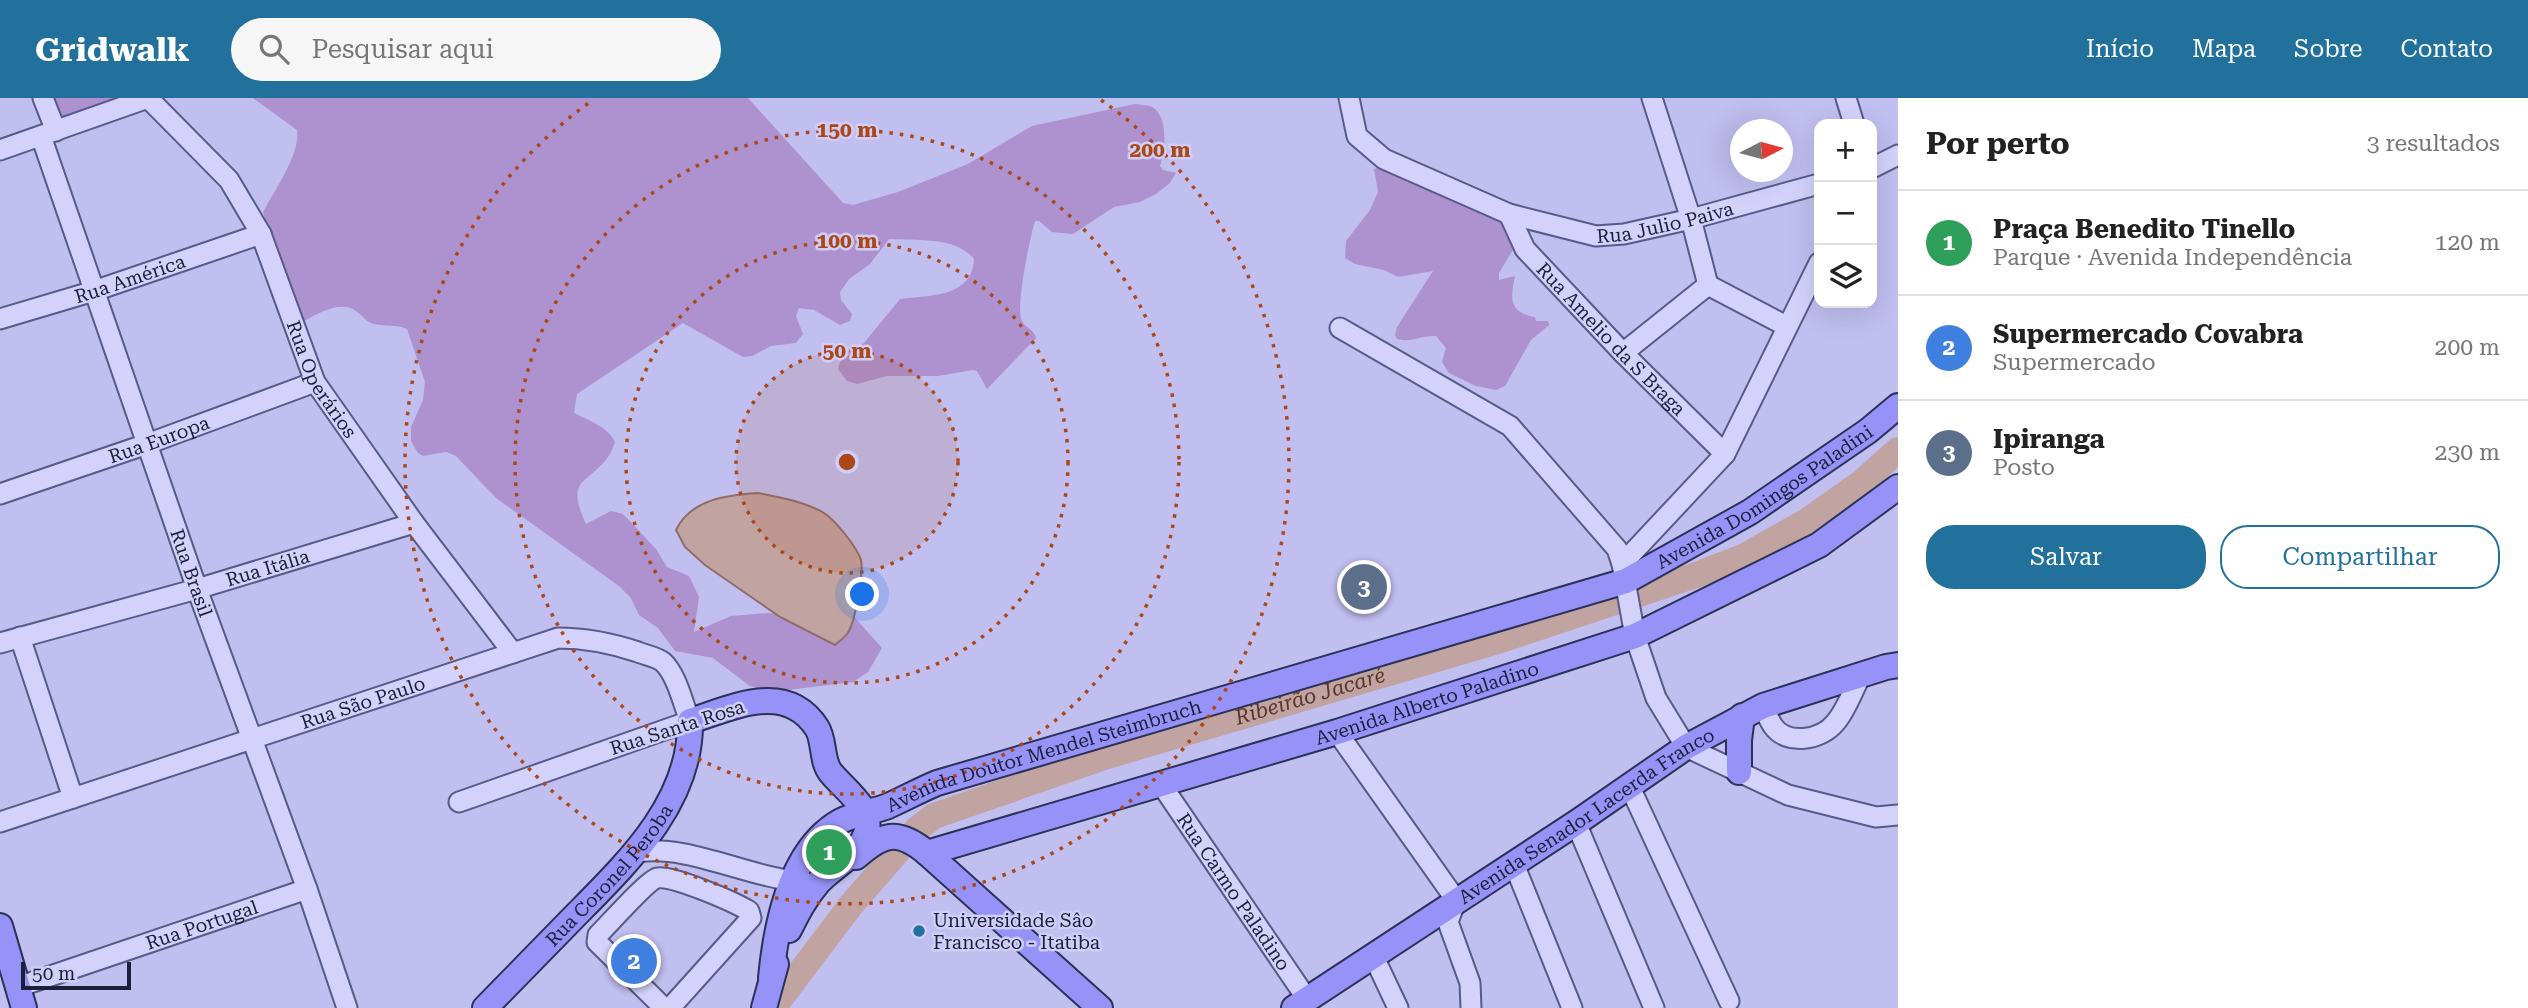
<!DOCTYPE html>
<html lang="pt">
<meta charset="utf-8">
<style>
:root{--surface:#fff;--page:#f6f6f6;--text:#222;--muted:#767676;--line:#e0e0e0;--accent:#22719c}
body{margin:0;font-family:"Roboto Serif",serif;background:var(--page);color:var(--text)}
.controls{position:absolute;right:21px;top:21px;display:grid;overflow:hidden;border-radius:14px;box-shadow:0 7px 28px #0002}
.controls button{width:63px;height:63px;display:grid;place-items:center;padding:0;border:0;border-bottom:2px solid var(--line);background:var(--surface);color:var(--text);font:35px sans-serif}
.compass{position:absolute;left:1730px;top:21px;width:63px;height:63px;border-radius:50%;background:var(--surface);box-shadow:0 7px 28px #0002;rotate:84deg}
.scale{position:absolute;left:21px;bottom:18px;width:110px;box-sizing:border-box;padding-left:7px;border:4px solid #1b2038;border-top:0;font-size:19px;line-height:24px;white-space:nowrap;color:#1b2038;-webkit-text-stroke:5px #d0cef7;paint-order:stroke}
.you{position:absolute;left:863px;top:497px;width:24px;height:24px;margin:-18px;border:5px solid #fff;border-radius:50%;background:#1a73e8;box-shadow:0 0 0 10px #1a73e833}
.badge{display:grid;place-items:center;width:46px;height:46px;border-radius:50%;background:var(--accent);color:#fff;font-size:23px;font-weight:700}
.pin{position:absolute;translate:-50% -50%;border:4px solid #fff;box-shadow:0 2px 7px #0006}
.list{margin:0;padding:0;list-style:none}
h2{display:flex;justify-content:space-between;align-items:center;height:91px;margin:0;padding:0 28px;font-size:30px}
h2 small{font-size:23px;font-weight:400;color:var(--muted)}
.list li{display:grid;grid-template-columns:46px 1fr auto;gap:21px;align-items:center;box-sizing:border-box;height:105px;padding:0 28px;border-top:2px solid var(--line)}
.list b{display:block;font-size:26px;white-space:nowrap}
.list p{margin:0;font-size:23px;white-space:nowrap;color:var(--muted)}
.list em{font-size:23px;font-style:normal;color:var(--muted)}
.actions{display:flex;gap:14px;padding:21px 28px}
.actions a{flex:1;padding:16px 0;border:2px solid var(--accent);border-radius:28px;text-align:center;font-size:24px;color:var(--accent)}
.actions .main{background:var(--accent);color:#fff}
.icon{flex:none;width:38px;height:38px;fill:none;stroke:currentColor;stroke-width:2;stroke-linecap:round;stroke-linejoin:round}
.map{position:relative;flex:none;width:1898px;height:910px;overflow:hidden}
header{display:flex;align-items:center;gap:42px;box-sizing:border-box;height:98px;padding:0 35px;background:var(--accent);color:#fff}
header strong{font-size:33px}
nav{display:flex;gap:38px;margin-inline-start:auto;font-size:24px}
.search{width:490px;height:63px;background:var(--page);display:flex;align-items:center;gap:18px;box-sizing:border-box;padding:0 24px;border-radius:38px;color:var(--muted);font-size:26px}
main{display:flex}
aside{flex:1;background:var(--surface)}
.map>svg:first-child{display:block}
.green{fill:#ae91cf}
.water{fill:#c1a3a1;stroke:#906d68;stroke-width:2}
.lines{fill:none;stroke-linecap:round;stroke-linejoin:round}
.river{stroke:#c1a3a1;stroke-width:26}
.minor-casing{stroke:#565b89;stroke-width:23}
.major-casing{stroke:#2a3257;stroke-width:28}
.minor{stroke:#d4d1fb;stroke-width:19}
.major{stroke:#9792f7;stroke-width:24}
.ring{fill:none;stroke:#aa4819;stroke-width:3.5;stroke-dasharray:3.5 7}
.poi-dot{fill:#22719c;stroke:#d0cef7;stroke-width:2.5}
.labels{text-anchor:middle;stroke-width:5;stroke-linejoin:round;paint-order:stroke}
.street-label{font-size:19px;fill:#1b2038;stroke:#d0cef7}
.poi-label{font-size:19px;fill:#1b2038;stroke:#d0cef7;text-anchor:start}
.water-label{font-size:21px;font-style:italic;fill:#593729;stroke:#d0cef7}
.centre{fill:#aa4819;stroke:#d0cef7;stroke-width:3.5}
.ring-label{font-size:21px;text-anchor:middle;font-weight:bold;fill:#aa4819;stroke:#d0cef7;stroke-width:5;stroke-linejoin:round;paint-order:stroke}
</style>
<header>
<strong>Gridwalk</strong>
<div class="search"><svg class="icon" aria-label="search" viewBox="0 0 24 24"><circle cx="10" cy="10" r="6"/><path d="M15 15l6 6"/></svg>Pesquisar aqui</div>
<nav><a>Início</a><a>Mapa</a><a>Sobre</a><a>Contato</a></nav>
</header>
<main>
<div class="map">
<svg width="1898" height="910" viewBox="0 0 1898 910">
<rect width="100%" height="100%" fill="#c1bef0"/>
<path class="green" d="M 53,0 L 121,0 L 63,22 Z
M 253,0 L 748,0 L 843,105 L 853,107 L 898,94 L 968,66 L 1032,28 L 1135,6 C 1140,7 1148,7 1152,9 C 1169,18 1165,53 1160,68 L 1163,72 L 1176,75 L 1170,85 L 1156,96 L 1140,104 L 1114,109 L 1073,136 L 1052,134 L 1039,123 L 1035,123 C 1030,140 1015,209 1022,223 C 1026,231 1034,231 1036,240 L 987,291 L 977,273 L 973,272 L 938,278 L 887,278 L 857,286 L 847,283 L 838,271 L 840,264 L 864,245 L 900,201 C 930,197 972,200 974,161 C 955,138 918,143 889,141 L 870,166 L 849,181 L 840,194 L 841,202 L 852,216 L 850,223 L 840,227 L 814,212 L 799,210 L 796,218 L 803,236 L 796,245 L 771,248 L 752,258 L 743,259 L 683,225 L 577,296 L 574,315 C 588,322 608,329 615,344 C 613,349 611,355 608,359 C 586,388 565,380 586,426 L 611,413 L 623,416 L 656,451 L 667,469 L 689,478 L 699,499 L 694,534 L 731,518 L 768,515 L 798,517 L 847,511 L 882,550 L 868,574 L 853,584 L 771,594 L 750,588 L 713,560 L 675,553 L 658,530 L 639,517 L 631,500 L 619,488 L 496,400 L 456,358 L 446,354 L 423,358 L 418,355 L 411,343 L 411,329 L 423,302 L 425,284 L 407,231 C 396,226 386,229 374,226 C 367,225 362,217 356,213 C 340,202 319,215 304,223 L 296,221 L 290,212 L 263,114 C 274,93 301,55 297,32 Z
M 1388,67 L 1496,119 L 1509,135 L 1514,150 L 1499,175 L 1499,182 L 1515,178 C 1510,200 1509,215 1535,219 L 1536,223 L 1548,223 L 1549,227 L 1531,242 L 1505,288 L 1496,292 L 1476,288 L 1449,275 L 1442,264 L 1446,250 L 1436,238 C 1421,237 1411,245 1397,241 L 1395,237 L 1397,229 L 1433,173 L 1398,179 L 1384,172 L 1355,166 L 1345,160 L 1346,143 L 1370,112 L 1378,94 L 1374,71 Z"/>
<path class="water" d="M 758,395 C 781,400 804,403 824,415 C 835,422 857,449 861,462 C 864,474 855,526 847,536 C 844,540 839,543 835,547 L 780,519 L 705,467 L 685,449 L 676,432 C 691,401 727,397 758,395 Z"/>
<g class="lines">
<path class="river" id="s1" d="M 773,910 L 851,807 L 917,731 L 934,718 L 1107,658 L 1501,542 L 1696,477 L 1745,458 L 1807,423 L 1862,384 L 1898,352"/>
<defs>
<g id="minor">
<path d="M 43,0 L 56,33"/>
<path id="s2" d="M 148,0 L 229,82 L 261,136 L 315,284 L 414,425 L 513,555"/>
<path id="s3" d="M 1349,0 L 1357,38 L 1384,61 L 1509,116 L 1596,138 L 1624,136 L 1691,121 L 1819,86"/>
<path d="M 1652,0 L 1691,121 L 1708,187"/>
<path d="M 1846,0 L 1854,26"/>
<path id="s4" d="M 41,38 L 197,491 L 307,791 L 347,910"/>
<path d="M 0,52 L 148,0"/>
<path d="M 1872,70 L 1898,57"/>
<path id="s5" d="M 1509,116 L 1525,151 L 1623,255 L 1725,356"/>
<path d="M 1819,165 L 1725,356 L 1622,466 L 1635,538 L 1656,600 L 1686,649 L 1788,697 L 1876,719 L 1898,717"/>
<path d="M 1708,187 L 1786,228"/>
<path id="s6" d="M 0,221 L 94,193 L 261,136"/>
<path d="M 1340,230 L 1510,328 L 1617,451 L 1622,466"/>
<path d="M 1623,255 L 1708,187"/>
<path id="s7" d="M 0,396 L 147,346 L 315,284"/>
<path d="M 20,539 L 73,700"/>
<path id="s8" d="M 0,545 L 197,491 L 414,425"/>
<path d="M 1763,608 C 1766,615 1769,622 1773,628 C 1787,648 1821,642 1835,625 C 1846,613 1853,592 1861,577"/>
<path d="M 1337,634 L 1456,802 L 1448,824 L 1470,885 L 1471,910"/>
<path id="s9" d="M 1161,686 L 1307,901"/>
<path d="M 1629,687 L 1729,903"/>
<path id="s10" d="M 0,724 L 558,540 C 587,540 611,545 638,554 C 645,557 657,559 663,564 C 677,577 683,606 690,623 L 459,704"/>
<path d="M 1576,725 L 1654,910"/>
<path d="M 638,754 C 688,746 749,780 804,784"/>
<path d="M 1514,766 L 1572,910"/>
<path d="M 1373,857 L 1398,910"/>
<path id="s11" d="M 18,889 L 307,791"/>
<path d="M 664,910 L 597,844 L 598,837 C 608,827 647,783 657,780 C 673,777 734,804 749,813 L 751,820 L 670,910"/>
</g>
<g id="major">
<path d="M 1739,674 L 1739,642 L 1742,618"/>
<path id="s12" d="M 927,755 L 1337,634 L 1635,538 L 1819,447 L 1898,389"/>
<path d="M 856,759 C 882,736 897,730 927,755 L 1100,910"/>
<path d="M 0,828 L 24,910"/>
<path id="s13" d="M 771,880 C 776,827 790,751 841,723 C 856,715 873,714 888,708 C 904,701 920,692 937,685 L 1626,483 L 1750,414 L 1868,333 L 1898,308"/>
<path id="s14" d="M 485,910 C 514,880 543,851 572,821 C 625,767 692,705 690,623 C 732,610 786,582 817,630 C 825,643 821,663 831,675 C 843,690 872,710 867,732 C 862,756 831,769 817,786 C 805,800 797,816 789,832"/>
<path d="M 764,910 L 776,866"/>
<path id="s15" d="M 1294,910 L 1576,725 L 1686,649 L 1763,608 L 1886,569 L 1898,567"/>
</g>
</defs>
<use href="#minor" class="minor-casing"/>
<use href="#major" class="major-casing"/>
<use href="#minor" class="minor"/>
<use href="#major" class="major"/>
</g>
<circle cx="847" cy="364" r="111" fill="#aa4819" fill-opacity=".12"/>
<g class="ring">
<circle cx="847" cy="364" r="111"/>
<circle cx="847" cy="364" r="221"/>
<circle cx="847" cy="364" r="332"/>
<path d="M1101 2A442 442 0 1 1 593 2"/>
</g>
<circle class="poi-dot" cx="919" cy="833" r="7"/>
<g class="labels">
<g class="street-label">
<text dy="7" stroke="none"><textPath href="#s3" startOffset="371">Rua Julio Paiva</textPath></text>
<text dy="7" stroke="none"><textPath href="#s6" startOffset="136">Rua América</textPath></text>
<text dy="7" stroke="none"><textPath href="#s5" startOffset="163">Rua Amelio da S Braga</textPath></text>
<text dy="7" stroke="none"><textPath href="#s2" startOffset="336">Rua Operários</textPath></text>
<text dy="7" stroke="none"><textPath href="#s7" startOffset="168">Rua Europa</textPath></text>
<text dy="7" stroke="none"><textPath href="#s13" startOffset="1162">Avenida Domingos Paladini</textPath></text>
<text dy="7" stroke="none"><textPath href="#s8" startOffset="278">Rua Itália</textPath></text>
<text dy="7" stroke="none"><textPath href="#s4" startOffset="462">Rua Brasil</textPath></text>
<text dy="7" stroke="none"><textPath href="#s12" startOffset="522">Avenida Alberto Paladino</textPath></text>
<text dy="7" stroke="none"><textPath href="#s10" startOffset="382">Rua São Paulo</textPath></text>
<text transform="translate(677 629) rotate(-18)" y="7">Rua Santa Rosa</text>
<text dy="7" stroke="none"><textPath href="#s13" startOffset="392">Avenida Doutor Mendel Steimbruch</textPath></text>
<text dy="7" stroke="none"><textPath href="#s15" startOffset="350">Avenida Senador Lacerda Franco</textPath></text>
<text dy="7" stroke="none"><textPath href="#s14" startOffset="182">Rua Coronel Peroba</textPath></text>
<text dy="7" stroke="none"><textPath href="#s9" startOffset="130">Rua Carmo Paladino</textPath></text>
<text dy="7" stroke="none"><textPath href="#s11" startOffset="194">Rua Portugal</textPath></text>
</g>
<g class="poi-label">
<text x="933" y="829">Universidade Sâo<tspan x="933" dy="22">Francisco - Itatiba</tspan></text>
</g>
<g class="water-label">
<text dy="7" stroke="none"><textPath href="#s1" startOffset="646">Ribeirão Jacaré</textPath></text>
</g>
</g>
<circle cx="847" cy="364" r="10" class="centre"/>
<g class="ring-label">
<text x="847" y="39">150 m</text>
<text x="1160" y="59">200 m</text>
<text x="847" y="150">100 m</text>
<text x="847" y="260">50 m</text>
</g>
</svg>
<div class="controls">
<button>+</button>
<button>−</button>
<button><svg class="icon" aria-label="layers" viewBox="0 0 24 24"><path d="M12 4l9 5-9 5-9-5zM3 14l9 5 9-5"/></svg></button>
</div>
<svg class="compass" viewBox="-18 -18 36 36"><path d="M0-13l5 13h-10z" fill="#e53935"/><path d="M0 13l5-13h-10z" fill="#767676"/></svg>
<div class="scale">50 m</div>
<div class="you"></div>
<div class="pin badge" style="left:829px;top:754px;background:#2e9e5b">1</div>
<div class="pin badge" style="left:634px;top:863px;background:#3f7fe0">2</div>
<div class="pin badge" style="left:1364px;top:489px;background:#5c6f8a">3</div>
</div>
<aside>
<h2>Por perto<small>3 resultados</small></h2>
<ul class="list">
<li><span class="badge" style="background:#2e9e5b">1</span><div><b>Praça Benedito Tinello</b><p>Parque · Avenida Independência</p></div><em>120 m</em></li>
<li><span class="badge" style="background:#3f7fe0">2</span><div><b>Supermercado Covabra</b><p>Supermercado</p></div><em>200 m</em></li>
<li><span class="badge" style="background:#5c6f8a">3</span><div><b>Ipiranga</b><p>Posto</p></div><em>230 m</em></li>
</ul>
<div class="actions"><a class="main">Salvar</a><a>Compartilhar</a></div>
</aside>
</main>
